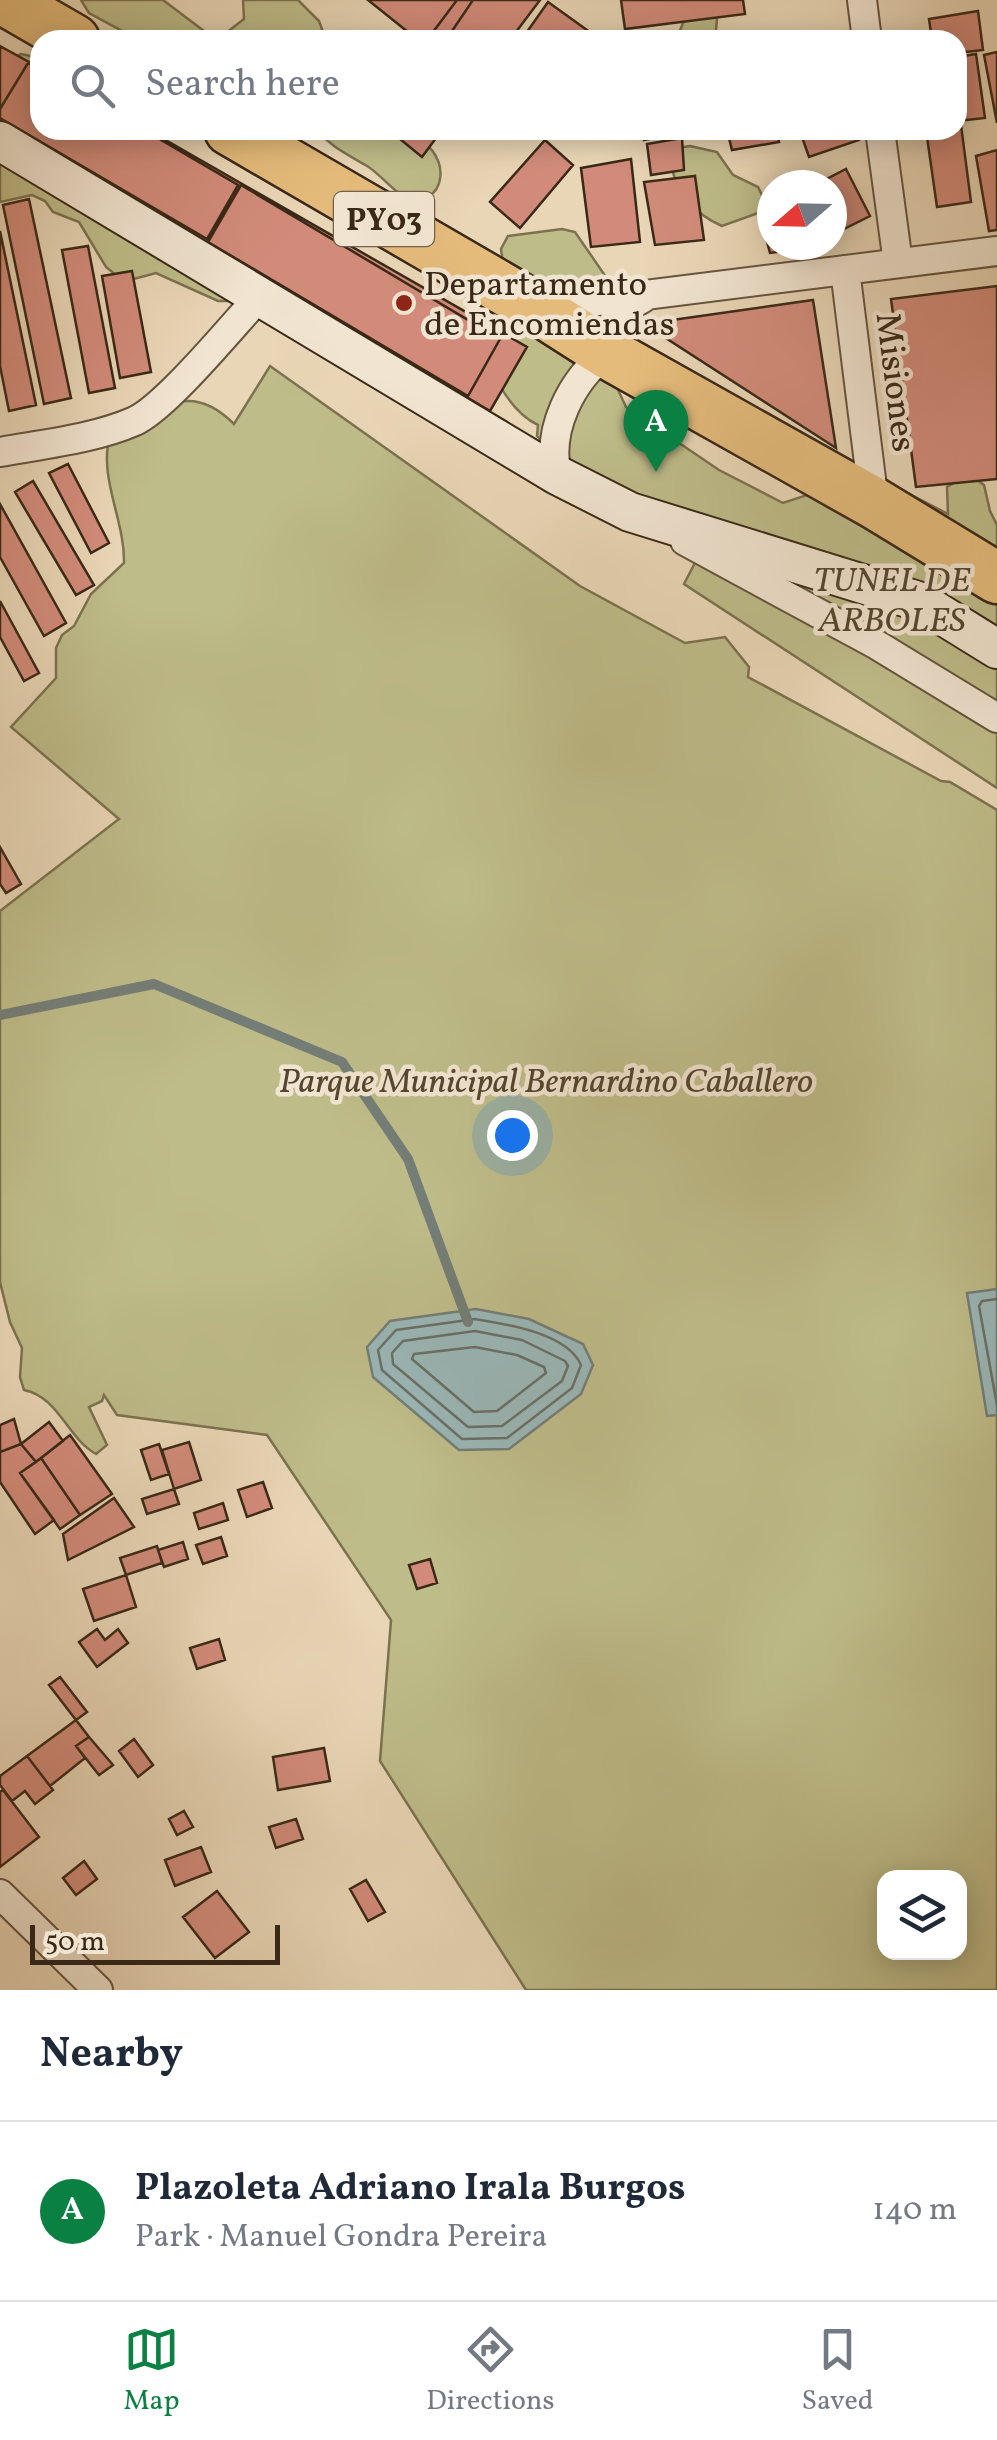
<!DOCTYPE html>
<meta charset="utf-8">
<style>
:root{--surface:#fff;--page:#f2f2f3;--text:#1f2937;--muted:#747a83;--line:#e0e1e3;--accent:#0b8043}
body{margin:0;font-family:Vollkorn,serif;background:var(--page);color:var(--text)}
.controls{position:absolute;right:30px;bottom:30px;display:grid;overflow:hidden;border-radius:20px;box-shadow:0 5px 25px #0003}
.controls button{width:90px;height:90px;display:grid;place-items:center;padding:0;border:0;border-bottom:2px solid var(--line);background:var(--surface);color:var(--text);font:50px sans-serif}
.compass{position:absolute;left:757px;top:170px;width:90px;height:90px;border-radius:50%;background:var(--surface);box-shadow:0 5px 25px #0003;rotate:250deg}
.scale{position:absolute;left:30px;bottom:25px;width:250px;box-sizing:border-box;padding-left:10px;border:5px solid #3a2917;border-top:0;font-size:28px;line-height:35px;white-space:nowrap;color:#3a2917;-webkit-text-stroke:8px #f1e4d0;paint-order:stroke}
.you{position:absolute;left:512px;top:1135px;width:35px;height:35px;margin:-25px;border:8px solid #fff;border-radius:50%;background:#1a73e8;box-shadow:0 0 0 15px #1a73e833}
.badge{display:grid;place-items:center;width:65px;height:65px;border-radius:50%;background:var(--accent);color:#fff;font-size:32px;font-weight:700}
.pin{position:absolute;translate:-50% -82px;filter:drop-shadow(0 2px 5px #0008)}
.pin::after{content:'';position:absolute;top:52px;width:35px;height:30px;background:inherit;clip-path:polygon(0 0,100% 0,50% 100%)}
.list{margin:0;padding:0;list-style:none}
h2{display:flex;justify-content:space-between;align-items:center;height:130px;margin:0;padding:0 40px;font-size:42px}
h2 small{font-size:32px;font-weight:400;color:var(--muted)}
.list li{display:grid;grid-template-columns:65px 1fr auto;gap:30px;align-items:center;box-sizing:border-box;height:180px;padding:0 40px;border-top:2px solid var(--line)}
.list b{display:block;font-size:38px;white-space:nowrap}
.list p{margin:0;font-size:32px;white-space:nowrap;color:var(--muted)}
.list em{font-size:32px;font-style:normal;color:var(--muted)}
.icon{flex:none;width:55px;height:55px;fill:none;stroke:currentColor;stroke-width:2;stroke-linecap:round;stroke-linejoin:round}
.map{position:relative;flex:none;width:997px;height:1990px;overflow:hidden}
.search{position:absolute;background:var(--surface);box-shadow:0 5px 25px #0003;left:30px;right:30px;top:30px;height:110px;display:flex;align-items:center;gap:25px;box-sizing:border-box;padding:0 35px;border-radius:30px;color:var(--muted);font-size:38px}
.sheet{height:310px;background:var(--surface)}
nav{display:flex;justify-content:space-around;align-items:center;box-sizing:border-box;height:140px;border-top:2px solid var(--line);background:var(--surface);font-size:28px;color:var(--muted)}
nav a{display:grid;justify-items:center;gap:5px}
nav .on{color:var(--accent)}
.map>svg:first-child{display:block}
.green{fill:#bebc89;stroke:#7c7250;stroke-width:2.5;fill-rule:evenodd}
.water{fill:#9ab7b7;stroke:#747e77;stroke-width:2.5}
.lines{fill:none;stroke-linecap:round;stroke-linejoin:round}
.shore{stroke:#6a7067;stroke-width:2.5}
.stream{stroke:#747e77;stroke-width:10}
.building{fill:#d28b7a;stroke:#3a2917;stroke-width:2.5}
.street-casing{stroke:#66543f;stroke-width:32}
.secondary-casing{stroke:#3a2917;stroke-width:42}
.highway-casing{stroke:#3a2917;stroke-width:55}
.street{stroke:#f1e4d0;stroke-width:28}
.secondary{stroke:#f1e4d0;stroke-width:38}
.highway{stroke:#e4bb7b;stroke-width:50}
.poi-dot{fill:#8f2418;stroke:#f1e4d0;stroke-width:4}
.labels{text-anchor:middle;stroke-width:9;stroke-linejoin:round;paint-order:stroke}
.shield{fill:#f1e4d0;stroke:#71614e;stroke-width:2.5}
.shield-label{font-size:32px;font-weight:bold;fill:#3a2917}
.poi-label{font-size:35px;fill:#3a2917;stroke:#f1e4d0;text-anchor:start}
.street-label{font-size:35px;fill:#3a2917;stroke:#f1e4d0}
.park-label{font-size:35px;font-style:italic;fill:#54462e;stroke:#f1e4d0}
</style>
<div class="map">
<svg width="997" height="1990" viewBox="0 0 997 1990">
<rect width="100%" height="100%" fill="#e9d6b6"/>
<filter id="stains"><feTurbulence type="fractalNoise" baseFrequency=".002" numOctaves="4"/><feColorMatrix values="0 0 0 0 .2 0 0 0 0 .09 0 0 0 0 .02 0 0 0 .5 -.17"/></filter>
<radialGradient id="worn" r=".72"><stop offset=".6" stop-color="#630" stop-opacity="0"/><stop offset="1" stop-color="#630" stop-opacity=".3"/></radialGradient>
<path class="green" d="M 81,0 L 163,0 L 208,34 L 222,36 L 244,19 L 243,0 L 298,0 L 319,21 L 326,40 L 139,40 L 89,13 Z
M 710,8 L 717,19 L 715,40 L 681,40 L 679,33 L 685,18 Z
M 21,54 L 40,58 L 40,130 L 158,199 L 177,237 C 187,241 197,246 208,250 C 229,257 245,250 257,273 L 231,301 L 218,301 L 156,273 L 130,280 L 117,276 L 106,267 L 79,222 L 53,212 L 45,201 L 32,195 L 0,202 L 0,64 Z
M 317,130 C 340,130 381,125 402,131 C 461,149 445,216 402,195 C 392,190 379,173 367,166 C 347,154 332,148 317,130 Z
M 690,146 L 717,152 L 733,175 L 758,187 L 764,199 L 761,212 L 722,226 C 694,214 675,191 670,160 L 677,148 Z
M 562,229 L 575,232 L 606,277 L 611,291 L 606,316 L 594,322 L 503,263 L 501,249 L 508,236 Z
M 520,318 L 614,381 L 626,407 L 719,470 L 783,503 L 871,474 L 948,514 L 947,487 L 959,480 L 973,477 L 984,485 L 990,511 L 997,525 L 997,788 L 684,584 L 713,528 C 658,509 574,479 537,436 L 538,425 C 507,410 486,365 480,332 L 492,325 Z
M 270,366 L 580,586 L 685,643 L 725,637 L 749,667 L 748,677 L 941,781 L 950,782 L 997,810 L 997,1990 L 526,1990 L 380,1761 L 391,1620 L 267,1435 L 117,1415 L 104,1395 L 102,1401 L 89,1407 L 107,1445 L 96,1454 C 67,1438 59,1397 24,1390 L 20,1377 L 22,1348 L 10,1322 L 0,1282 L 0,911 L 119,819 L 11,727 L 56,678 L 56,648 L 62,635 L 74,626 L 91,594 L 124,563 C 125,520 98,477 110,436 C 159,411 188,378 234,424 ZM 884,1878 L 960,1878 L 960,1952 L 884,1952 Z"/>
<path class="water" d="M 997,1289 L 997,1415 L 987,1416 L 967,1293 Z
M 476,1309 L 529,1319 L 583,1344 L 593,1365 L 581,1394 L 509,1449 L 459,1450 L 373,1377 L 367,1347 L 390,1321 Z"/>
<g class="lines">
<path class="shore" d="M 997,1299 L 982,1301 L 979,1306 L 997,1405
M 475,1319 C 506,1324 567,1333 581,1365 L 572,1388 L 507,1438 L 462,1439 L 382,1370 L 378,1350 L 396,1330 Z
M 475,1331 L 522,1340 L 565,1361 L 568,1366 L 562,1381 L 502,1426 L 468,1427 L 393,1364 L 392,1353 L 403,1341 Z
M 475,1347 L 517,1355 L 544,1367 L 546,1373 L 497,1411 L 474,1412 L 412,1359 L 414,1354 Z"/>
<path class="stream" d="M 0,1015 L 154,984 L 342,1062 L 408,1159 L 468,1322"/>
</g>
<path class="building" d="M 368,0 L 473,0 L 446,40 L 418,40 Z
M 457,0 L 540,0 L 510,40 L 427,40 Z
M 621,0 L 743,0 L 745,14 L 625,29 Z
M 548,2 L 598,38 L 597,40 L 522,39 Z
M 978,11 L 983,50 L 957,53 L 957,40 L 932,40 L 929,19 Z
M 844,32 L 845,40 L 794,40 Z
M 0,46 L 40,68 L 40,130 L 148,130 L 527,347 L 490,411 L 0,119 Z
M 997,52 L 997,123 L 984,55 Z
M 976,54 L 985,118 L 957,121 L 957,57 Z
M 28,63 L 40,70 L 40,130 L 144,130 L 238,185 L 207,239 L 0,118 L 0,109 Z
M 961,125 L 971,202 L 937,207 L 926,130 L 957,130 L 957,126 Z
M 389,130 L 442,130 L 422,157 Z
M 644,130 L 682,130 L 682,133 L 644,140 Z
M 727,130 L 777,130 L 779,142 L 732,150 Z
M 822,130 L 857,130 L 859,140 L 809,157 L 802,137 Z
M 682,138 L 684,170 L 651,175 L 647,144 Z
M 545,140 L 573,165 L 520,228 L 490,202 Z
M 997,150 L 997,230 L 989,231 L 976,156 Z
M 631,159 L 640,242 L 591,247 L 581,168 Z
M 846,169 L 870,216 L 832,235 L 832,185 L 815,185 Z
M 695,176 L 704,240 L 655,245 L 644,182 Z
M 241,185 L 500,339 L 468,396 L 208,242 Z
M 29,199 L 71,398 L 44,404 L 3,205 Z
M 772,221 L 772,245 L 828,246 L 770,253 L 762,223 Z
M 0,231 L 36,405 L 9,411 L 0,366 Z
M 88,246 L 115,388 L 89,393 L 62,250 Z
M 132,271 L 151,372 L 120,378 L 102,276 Z
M 997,286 L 997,479 L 916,487 L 891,299 Z
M 813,300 L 836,448 L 644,324 Z
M 68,464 L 109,543 L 91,553 L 49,473 Z
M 33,481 L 94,585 L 76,595 L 15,492 Z
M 0,504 L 66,623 L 44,636 L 0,557 Z
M 0,601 L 39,673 L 24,681 L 0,637 Z
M 0,847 L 21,884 L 6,893 L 0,884 Z
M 14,1419 L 21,1444 L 0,1452 L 0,1425 Z
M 49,1422 L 63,1441 L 36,1462 L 21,1444 Z
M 70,1435 L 112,1494 L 80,1515 L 41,1458 Z
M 189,1442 L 201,1480 L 174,1489 L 162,1450 Z
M 21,1444 L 36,1462 L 20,1473 L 54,1520 L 35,1534 L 0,1482 L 0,1452 Z
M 159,1444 L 169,1474 L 151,1480 L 141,1450 Z
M 41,1458 L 80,1515 L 60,1529 L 20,1473 Z
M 263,1482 L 272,1508 L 247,1517 L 238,1490 Z
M 174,1489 L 179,1504 L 147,1514 L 142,1499 Z
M 114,1498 L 134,1527 L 68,1560 L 63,1534 Z
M 223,1503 L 228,1520 L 199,1529 L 194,1513 Z
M 221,1537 L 227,1556 L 203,1564 L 196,1545 Z
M 183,1542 L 188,1559 L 164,1567 L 158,1550 Z
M 157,1546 L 162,1563 L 126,1575 L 120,1558 Z
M 430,1559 L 437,1583 L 417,1589 L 409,1565 Z
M 126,1575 L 136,1607 L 94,1621 L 83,1589 Z
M 97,1629 L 105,1640 L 118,1629 L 128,1643 L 97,1667 L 79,1642 Z
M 219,1639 L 225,1660 L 197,1669 L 190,1648 Z
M 60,1677 L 87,1712 L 76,1720 L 49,1685 Z
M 76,1720 L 89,1737 L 76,1746 L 85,1758 L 50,1786 L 27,1756 Z
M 89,1737 L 113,1765 L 99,1775 L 76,1746 Z
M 134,1739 L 153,1765 L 138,1777 L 119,1751 Z
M 324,1748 L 330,1781 L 278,1790 L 273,1757 Z
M 27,1756 L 53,1790 L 35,1804 L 25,1791 L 12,1801 L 0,1785 L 0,1776 Z
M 3,1790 L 39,1837 L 0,1867 L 0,1792 Z
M 184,1811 L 193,1827 L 177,1835 L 169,1819 Z
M 296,1819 L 303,1839 L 276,1848 L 269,1827 Z
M 201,1847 L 211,1872 L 175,1886 L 165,1860 Z
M 84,1861 L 97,1879 L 76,1895 L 63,1878 Z
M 366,1880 L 385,1912 L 368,1921 L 350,1889 Z
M 217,1891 L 249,1932 L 215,1958 L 183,1917 Z"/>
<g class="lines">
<defs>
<path id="street" d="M 862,0 L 867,40
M 880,130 L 898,263
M 845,270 L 874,503
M 542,308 L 997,251
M 0,452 C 44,444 94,439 135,421 C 167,406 233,325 260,296
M 557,475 C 546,431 571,380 607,353 C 606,324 618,311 643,298
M 685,541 L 877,645 L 997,718
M 0,1894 L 98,1990"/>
<path id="secondary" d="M 0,141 L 557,475 L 630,512 L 921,602 L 997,649"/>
<path id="highway" d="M 5,0 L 74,40
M 230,130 L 538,309 L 607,353 L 874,503 L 997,578"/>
</defs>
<use href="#street" class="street-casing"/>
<use href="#secondary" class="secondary-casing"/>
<use href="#highway" class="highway-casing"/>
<use href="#street" class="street"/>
<use href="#secondary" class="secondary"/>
<use href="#highway" class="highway"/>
</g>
<circle class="poi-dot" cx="404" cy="303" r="10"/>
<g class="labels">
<rect class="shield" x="334" y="192" width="100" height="54" rx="8"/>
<g class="shield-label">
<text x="384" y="230">PY03</text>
</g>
<g class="poi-label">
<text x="424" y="295">Departamento<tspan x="424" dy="40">de Encomiendas</tspan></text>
</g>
<g class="street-label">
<text transform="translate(897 382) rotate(83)" y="12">Misiones</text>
</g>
<g class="park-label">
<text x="892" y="591">TUNEL DE<tspan x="892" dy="40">ARBOLES</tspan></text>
<text x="546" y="1092">Parque Municipal Bernardino Caballero</text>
</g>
</g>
<rect width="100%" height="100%" filter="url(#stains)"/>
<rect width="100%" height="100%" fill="url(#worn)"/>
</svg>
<div class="controls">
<button><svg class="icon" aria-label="layers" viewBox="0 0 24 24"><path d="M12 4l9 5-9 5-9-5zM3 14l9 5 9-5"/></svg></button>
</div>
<svg class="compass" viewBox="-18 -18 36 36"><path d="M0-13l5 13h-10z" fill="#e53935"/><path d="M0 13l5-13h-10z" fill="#747a83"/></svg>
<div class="scale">50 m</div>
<div class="you"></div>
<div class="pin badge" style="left:656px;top:472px">A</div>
<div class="search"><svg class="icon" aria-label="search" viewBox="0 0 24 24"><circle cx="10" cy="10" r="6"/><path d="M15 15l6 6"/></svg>Search here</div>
</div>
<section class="sheet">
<h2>Nearby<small></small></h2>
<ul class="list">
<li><span class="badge">A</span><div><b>Plazoleta Adriano Irala Burgos</b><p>Park · Manuel Gondra Pereira</p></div><em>140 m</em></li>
</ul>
</section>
<nav>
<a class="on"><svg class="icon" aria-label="map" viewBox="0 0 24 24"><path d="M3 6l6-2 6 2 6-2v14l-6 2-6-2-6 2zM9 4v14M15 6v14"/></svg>Map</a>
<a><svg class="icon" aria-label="directions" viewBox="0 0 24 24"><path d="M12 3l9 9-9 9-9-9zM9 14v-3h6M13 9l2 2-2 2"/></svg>Directions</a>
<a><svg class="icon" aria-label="saved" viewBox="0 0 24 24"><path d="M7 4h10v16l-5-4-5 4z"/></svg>Saved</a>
</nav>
